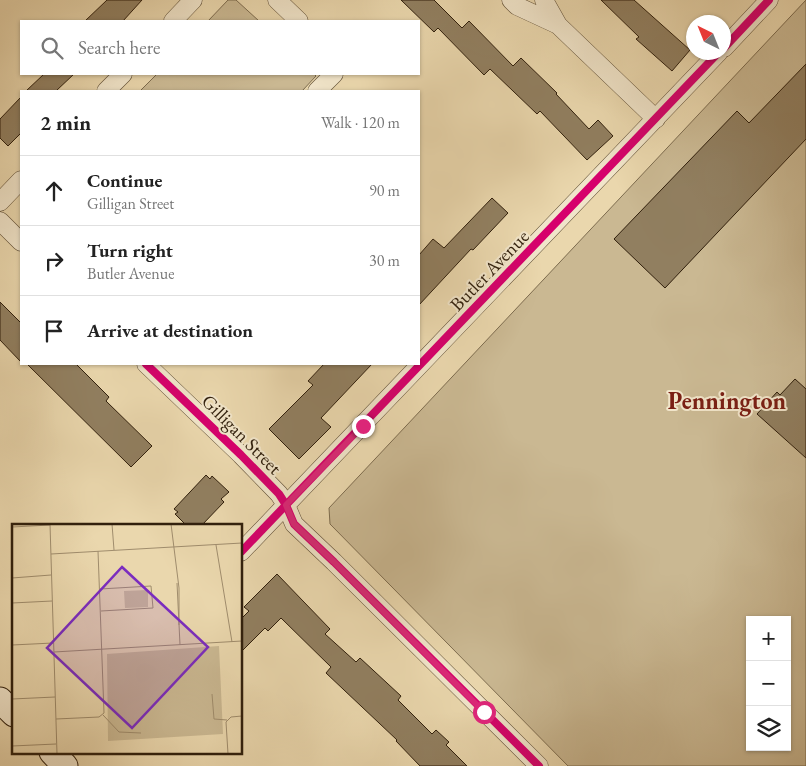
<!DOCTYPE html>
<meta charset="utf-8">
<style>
:root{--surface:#fff;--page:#f2f2f2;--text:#222;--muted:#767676;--line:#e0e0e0}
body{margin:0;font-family:"EB Garamond",serif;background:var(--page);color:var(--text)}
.controls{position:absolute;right:15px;bottom:15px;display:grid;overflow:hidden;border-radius:0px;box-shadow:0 1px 4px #0004}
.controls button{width:45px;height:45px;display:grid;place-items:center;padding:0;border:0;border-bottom:1px solid var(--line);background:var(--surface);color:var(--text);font:25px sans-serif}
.compass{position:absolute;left:686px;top:15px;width:45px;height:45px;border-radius:50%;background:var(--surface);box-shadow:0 1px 4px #0004;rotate:317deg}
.stop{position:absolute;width:15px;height:15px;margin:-11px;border:4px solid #db2777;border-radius:50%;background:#fff}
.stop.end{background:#db2777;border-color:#fff;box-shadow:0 1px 5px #0008}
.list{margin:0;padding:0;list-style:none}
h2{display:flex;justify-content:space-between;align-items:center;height:65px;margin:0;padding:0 20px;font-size:21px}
h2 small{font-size:16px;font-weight:400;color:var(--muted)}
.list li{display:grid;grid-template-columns:32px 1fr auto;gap:15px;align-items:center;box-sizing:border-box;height:70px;padding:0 20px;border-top:1px solid var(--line)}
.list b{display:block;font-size:19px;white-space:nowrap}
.list p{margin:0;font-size:16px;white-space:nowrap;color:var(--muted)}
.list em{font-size:16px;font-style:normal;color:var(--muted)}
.icon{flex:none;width:28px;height:28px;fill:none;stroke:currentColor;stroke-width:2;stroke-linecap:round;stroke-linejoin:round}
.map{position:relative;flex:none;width:806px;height:766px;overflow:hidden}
.search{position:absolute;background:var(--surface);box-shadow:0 1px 4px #0004;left:20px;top:20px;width:400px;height:55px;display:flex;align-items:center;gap:12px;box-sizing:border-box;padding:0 18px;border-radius:0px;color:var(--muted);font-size:19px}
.panel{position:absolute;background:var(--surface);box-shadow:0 1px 4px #0004;left:20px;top:90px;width:400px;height:275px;border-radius:0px}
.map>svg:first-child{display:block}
.green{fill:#cab892;stroke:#7d6c4f;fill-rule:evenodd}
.building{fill:#917f60;stroke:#301f0c}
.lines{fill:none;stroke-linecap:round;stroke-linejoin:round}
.minor-casing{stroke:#5e4d34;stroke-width:19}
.secondary-casing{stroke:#301f0c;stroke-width:27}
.minor{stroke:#f1e5ca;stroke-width:18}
.secondary{stroke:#f1e5ca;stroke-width:25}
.cycleway-casing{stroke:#f1e5ca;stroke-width:11}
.cycleway{stroke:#d6006c;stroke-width:8}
.route{stroke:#db2777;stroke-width:6}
.labels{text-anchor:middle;stroke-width:4;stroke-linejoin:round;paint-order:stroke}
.street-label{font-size:19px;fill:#301f0c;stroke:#f1e5ca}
.district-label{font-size:24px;font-weight:bold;fill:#7a1f14;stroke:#f1e5ca}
.inset-road{fill:none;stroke:#a08d6d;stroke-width:1}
.view{fill:#7b2cbf;fill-opacity:0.15;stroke:#7b2cbf;stroke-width:2.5}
.inset-edge{fill:none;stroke:#301f0c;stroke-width:2.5}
</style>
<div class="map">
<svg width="806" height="766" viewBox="0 0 806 766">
<rect width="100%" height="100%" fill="#ead7ad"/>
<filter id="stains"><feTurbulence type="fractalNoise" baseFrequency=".004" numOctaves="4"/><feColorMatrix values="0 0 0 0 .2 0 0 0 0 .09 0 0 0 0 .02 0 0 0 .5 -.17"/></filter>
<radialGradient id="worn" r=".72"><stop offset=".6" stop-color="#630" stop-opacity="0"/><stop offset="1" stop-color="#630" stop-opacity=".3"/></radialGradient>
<path class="green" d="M 228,0 L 236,0 L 259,21 L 208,21 Z
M 806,0 L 806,766 L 568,766 L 330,524 L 329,508 ZM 750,620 L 787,620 L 787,747 L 750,747 Z
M 157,74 L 314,74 L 316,76 L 302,91 L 140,91 Z"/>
<path class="building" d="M 107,0 L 142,0 L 123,21 L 85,21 Z
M 401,0 L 434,0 L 462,28 L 469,21 L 513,66 L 521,58 L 557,93 L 556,94 L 589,129 L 598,120 L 613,136 L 587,160 L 540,111 L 537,114 L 490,69 L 484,75 L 438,28 L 434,32 Z
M 601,0 L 634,0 L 690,50 L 672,71 L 636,39 L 639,37 Z
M 806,64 L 806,139 L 665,288 L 614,239 L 737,111 L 749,123 Z
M 44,74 L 74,74 L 56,91 L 26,91 Z
M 21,97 L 21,133 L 8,146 L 0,138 L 0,119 Z
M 492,198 L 508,213 L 473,250 L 471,249 L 419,305 L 419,255 L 433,239 L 444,248 Z
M 0,302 L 21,323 L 21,362 L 0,340 Z
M 27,364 L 76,364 L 109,397 L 106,401 L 152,446 L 131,467 Z
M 324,364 L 372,364 L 321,418 L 331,427 L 299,459 L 269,429 L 313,385 L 308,381 Z
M 795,379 L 806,389 L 806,458 L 757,414 L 777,392 L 780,395 Z
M 206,475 L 210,479 L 212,476 L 229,492 L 221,499 L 224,502 L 202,525 L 186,525 L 175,514 L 178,512 L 174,509 Z
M 277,574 L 330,629 L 325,634 L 356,662 L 360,658 L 401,696 L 398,700 L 432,734 L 436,730 L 449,742 L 446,745 L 467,766 L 420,766 L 396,741 L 397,740 L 326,673 L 331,667 L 281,618 L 268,631 L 265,628 L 241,652 L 241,619 L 249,611 L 244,607 Z"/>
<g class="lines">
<defs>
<path id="minor" d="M 277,0 L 299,21
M 511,0 L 517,6 L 558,25 L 656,119
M 544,0 L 558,25
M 173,21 L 193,0
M 724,48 L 769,0
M 106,91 L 123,74
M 317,91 L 334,74
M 0,202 L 21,180
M 0,221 L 21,242
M 146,364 L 241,455 L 279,494 L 286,505 L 294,524 L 334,562 L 539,766
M 241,552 L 719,52"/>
<path id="secondary" d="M 0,700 L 14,714
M 52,752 L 65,766"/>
</defs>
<use href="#minor" class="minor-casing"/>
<use href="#secondary" class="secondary-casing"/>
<use href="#minor" class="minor"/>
<use href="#secondary" class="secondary"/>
<defs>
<path id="cycleway" d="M 724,48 L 769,0
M 146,364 L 241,455 L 279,494 L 286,505 L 294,524 L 334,562 L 539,766
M 241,552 L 719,52"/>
</defs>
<use href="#cycleway" class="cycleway-casing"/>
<use href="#cycleway" class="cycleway"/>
</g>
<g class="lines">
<path class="route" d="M 363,426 L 286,505 L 294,524 L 334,562 L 484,712"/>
</g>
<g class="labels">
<g class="street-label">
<text transform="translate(489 270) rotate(-46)" y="7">Butler Avenue</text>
<text transform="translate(242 434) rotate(45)" y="7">Gilligan Street</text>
</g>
<g class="district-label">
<text x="727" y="409">Pennington</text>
</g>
</g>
<g transform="translate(12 524)">
<rect width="230" height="230" fill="#ead7ad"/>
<path d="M 136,66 L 136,83 L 113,84 L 112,67 ZM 207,122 L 211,210 L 96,217 L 95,130 Z" fill="#cab892"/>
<path class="inset-road" d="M 38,0 L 45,230M 100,0 L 102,26M 159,0 L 167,64 L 167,101M 0,3 L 38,1M 204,21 L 220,118M 39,30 L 230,19M 0,54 L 39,51M 165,59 L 168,121M 88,65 L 139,62 L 141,84 L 89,87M 0,79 L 40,77M 0,121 L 41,119M 42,128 L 230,117M 200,170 L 202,195 L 215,196M 0,175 L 43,173M 91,191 L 107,208 L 129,209M 44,195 L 87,193 L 92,189 L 86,27M 0,222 L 44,220M 216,230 L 214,198 L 219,193 L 230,192"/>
<path class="view" d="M 110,43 L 196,123 L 120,204 L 35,124 Z"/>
<rect width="230" height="230" class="inset-edge"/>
</g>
<rect width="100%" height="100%" filter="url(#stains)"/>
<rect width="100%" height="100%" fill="url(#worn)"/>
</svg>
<div class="controls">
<button>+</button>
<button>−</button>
<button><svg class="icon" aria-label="layers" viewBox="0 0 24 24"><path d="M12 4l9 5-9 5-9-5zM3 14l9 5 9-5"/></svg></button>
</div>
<svg class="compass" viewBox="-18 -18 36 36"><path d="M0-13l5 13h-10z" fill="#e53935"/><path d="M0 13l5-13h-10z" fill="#767676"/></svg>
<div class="stop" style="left:484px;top:712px"></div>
<div class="stop end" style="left:363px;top:426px"></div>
<div class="search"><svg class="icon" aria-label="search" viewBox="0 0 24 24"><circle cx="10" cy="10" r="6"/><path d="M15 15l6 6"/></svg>Search here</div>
<section class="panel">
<h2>2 min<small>Walk · 120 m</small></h2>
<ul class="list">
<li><svg class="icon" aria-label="ahead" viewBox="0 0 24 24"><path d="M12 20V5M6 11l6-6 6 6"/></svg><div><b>Continue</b><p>Gilligan Street</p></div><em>90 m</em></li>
<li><svg class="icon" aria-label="right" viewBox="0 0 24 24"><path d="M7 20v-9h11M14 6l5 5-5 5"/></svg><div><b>Turn right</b><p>Butler Avenue</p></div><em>30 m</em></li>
<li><svg class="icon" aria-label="arrive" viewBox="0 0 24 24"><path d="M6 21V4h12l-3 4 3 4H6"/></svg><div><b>Arrive at destination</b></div></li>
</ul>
</section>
</div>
